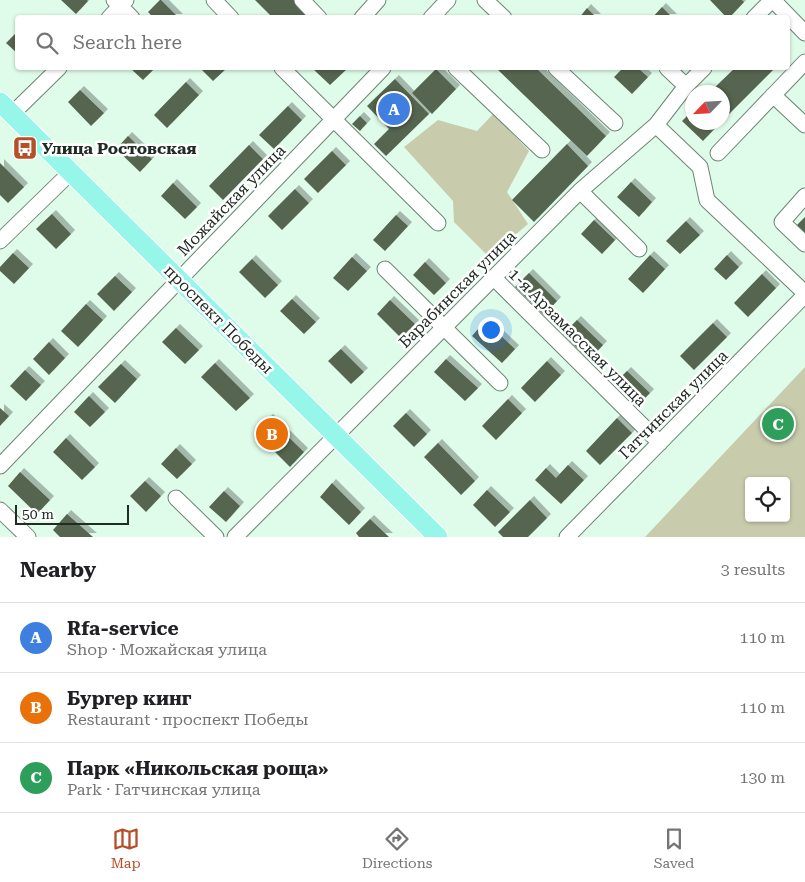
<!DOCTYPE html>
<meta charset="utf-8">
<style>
:root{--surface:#fff;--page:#f2f2f2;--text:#202124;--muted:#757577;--line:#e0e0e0;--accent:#b64f27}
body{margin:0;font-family:"Roboto Serif",serif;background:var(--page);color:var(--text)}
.controls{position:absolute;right:15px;bottom:15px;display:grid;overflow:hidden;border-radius:5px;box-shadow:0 1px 4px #0004}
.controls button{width:45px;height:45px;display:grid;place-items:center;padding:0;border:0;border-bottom:1px solid var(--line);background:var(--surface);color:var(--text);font:25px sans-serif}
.compass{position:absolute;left:685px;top:85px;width:45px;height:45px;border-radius:50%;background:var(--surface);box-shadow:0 1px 4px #0004;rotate:245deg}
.scale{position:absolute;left:15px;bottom:12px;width:114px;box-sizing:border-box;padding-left:5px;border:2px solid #202b24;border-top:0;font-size:14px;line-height:18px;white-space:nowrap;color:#202b24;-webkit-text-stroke:4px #fff;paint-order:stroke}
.you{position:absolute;left:490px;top:329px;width:18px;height:18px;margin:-12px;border:4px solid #fff;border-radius:50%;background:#1a73e8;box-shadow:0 0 0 8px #1a73e833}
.badge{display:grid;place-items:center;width:32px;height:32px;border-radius:50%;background:var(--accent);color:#fff;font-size:16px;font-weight:700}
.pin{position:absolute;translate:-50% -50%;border:2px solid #fff;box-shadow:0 1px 5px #0006}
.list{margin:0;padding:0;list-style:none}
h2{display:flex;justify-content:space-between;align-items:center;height:65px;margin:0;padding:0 20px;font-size:21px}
h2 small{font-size:16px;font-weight:400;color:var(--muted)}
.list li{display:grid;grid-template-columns:32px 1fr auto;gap:15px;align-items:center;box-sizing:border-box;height:70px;padding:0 20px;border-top:1px solid var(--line)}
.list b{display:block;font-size:19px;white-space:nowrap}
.list p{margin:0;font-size:16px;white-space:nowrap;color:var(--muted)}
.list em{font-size:16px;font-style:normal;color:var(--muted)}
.icon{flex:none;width:28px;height:28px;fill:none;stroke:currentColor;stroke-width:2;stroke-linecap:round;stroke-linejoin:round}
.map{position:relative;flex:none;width:805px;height:537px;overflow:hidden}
.search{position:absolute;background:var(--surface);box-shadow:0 1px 4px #0004;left:15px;right:15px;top:15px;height:55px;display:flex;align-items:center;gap:12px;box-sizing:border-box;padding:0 18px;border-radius:5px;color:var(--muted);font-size:19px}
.sheet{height:275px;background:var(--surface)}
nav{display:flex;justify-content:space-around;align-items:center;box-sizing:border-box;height:70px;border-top:1px solid var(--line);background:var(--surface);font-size:14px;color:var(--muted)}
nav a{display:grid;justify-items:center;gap:2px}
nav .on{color:var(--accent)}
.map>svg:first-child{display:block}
.green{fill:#c9ccac;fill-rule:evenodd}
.building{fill:#56654f;filter:url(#shadow)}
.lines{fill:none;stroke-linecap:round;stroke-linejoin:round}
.minor-casing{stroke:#6b8575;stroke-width:17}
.major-casing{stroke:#fff;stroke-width:21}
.minor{stroke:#fff;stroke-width:15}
.major{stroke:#96f6e9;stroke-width:19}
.labels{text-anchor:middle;stroke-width:5;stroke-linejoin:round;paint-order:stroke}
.poi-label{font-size:16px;font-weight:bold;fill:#202b24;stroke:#fff;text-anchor:start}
.street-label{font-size:16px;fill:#202b24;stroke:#fff}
</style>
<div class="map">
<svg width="805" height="537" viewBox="0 0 805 537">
<defs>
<filter id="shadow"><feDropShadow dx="4" dy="-4" stdDeviation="0" flood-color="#0004"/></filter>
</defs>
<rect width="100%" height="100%" fill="#dffcea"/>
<path class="green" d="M 494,113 L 529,151 L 507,192 L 528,224 L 489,257 L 454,222 L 453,201 L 404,147 L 438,120 L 477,131 Z
M 805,367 L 805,537 L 645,537 ZM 749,481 L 786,481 L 786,518 L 749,518 Z"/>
<path class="building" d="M 61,0 L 87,0 L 88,1 L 76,14 Z
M 160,0 L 161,0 L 179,18 L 154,18 L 148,12 Z
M 255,0 L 297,0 L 310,13 L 305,18 L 273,18 Z
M 710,0 L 742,0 L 744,2 L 729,18 L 727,18 Z
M 662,7 L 673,18 L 652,18 Z
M 587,8 L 597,18 L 579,18 Z
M 18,31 L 18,54 L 6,43 Z
M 130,68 L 155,68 L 143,80 Z
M 202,68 L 227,68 L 213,81 L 201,69 Z
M 312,68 L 348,68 L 330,85 Z
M 496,68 L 536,68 L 606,136 L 587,156 Z
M 623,68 L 638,68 L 648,77 L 632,94 L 614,77 Z
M 735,68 L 775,68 L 722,121 L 722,92 L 710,92 Z
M 436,69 L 456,89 L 432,114 L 412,93 Z
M 395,79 L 429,114 L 386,156 L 374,144 L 389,129 L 367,106 Z
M 186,82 L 199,95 L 167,128 L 154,115 Z
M 80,90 L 104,113 L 91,126 L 68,102 Z
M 288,106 L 302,120 L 274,149 L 259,135 Z
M 692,111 L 692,122 L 721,122 L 703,141 L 682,121 Z
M 360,116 L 367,123 L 360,131 L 352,124 Z
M 128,136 L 152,159 L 140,172 L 116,149 Z
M 567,144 L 588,166 L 534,222 L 512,200 Z
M 249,145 L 263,159 L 223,200 L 209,186 Z
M 332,151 L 346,165 L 318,193 L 304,179 Z
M 0,163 L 24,187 L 8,203 L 0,195 Z
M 631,182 L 652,202 L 639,217 L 617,197 Z
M 173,183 L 197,207 L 185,219 L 161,196 Z
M 295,189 L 309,203 L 282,230 L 268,216 Z
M 52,214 L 71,234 L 56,249 L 36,229 Z
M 396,215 L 408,226 L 385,251 L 373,240 Z
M 805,217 L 805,239 L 794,228 Z
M 594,220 L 615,240 L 602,254 L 581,234 Z
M 686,221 L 700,235 L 680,254 L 666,241 Z
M 13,253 L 29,268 L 14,284 L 0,271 L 0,267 Z
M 650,255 L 665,269 L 643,293 L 628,279 Z
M 727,255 L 739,267 L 726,280 L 714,269 Z
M 352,257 L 367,271 L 348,291 L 333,278 Z
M 252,259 L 278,285 L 265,298 L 239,272 Z
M 425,262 L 446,283 L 434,295 L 413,275 Z
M 529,273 L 557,301 L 544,315 L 515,287 Z
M 762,274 L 776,288 L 748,317 L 734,303 Z
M 115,276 L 132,292 L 114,311 L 97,294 Z
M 292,299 L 316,322 L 304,334 L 280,311 Z
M 390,300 L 415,324 L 401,338 L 377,314 Z
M 86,304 L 103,320 L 78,347 L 61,331 Z
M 577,320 L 603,345 L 589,360 L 563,334 Z
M 485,321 L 515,349 L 502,363 L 472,336 Z
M 713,323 L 727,337 L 694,370 L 680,356 Z
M 176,328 L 199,350 L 185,364 L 162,342 Z
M 49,342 L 65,358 L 49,375 L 33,359 Z
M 341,349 L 364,372 L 351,384 L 328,361 Z
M 446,359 L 478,388 L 465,401 L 434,372 Z
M 547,361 L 561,375 L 535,402 L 521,388 Z
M 215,363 L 250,398 L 236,411 L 201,377 Z
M 121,364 L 137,379 L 115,403 L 98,387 Z
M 25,370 L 41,385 L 26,401 L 10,386 Z
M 627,371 L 650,393 L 637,406 L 614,384 Z
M 89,396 L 105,412 L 90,427 L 74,412 Z
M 508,399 L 522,413 L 496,440 L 482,426 Z
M 0,408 L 9,416 L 0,426 Z
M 406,413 L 427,434 L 414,447 L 393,426 Z
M 269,418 L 304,452 L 290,467 L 255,432 Z
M 617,418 L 632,433 L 600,465 L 586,451 Z
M 66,438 L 95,467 L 82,480 L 53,452 Z
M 438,443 L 475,481 L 461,495 L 424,457 Z
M 176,448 L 192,464 L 177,479 L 161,464 Z
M 568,465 L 584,480 L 561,504 L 535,480 L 546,468 L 556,478 Z
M 20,472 L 50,500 L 37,514 L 8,486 Z
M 145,481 L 161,496 L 146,512 L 130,496 Z
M 332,483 L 361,512 L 349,525 L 320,497 Z
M 487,490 L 510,512 L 495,527 L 473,505 Z
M 224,491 L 240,506 L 226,522 L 209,507 Z
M 530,500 L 547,518 L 528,537 L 503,537 L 498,532 Z
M 67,514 L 93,537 L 60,537 L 53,530 Z
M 370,519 L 389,537 L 359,537 L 356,533 Z"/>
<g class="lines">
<defs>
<path id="minor" d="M 114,0 L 132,18
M 214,0 L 231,18
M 302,0 L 319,18
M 485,0 L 504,18
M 773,0 L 805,33
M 109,18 L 126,0
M 362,18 L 378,0
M 431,18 L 448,0
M 754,18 L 772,0
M 282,68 L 438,223
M 456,68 L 542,150
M 556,68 L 615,123
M 667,68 L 686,86
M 773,95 L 805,125
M 12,114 L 59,68
M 656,125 L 700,167 L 707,200 L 805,293
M 718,153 L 805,62
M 580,191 L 639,249
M 805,196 L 782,222 L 805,244
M 0,241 L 71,172
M 385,269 L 500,383
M 494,278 L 660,443
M 0,466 L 383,68
M 176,498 L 216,537
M 0,510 L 28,537
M 235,537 L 580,191 L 656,125 L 686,86 L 704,68
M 567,537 L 805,295"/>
<path id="major" d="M 0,102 L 438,537"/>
</defs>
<use href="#minor" class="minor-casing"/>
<use href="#major" class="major-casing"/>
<use href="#minor" class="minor"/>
<use href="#major" class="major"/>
</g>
<defs>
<symbol id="bus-square" viewBox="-11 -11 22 22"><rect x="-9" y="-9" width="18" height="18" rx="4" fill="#b64f27" stroke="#fff"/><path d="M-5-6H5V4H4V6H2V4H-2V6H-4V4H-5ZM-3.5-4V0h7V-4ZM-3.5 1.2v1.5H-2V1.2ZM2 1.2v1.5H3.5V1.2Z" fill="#fff"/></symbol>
</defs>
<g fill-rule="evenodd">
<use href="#bus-square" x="11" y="134" width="28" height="28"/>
</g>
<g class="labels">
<g class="poi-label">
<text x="42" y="154">Улица Ростовская</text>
</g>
<g class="street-label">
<text transform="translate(231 200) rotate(-46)" y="6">Можайская улица</text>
<text transform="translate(457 289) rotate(-45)" y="6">Барабинская улица</text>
<text transform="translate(219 319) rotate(45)" y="6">проспект Победы</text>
<text transform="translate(578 337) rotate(45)" y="6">1-я Арзамасская улица</text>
<text transform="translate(673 404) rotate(-45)" y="6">Гатчинская улица</text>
</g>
</g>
</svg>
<div class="controls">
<button><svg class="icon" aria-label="locate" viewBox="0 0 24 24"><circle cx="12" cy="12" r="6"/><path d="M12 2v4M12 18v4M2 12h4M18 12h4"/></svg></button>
</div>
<svg class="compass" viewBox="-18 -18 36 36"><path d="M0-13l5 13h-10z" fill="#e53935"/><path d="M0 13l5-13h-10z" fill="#757577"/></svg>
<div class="scale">50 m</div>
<div class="you"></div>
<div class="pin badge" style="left:394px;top:109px;background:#3f7fe0">A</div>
<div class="pin badge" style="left:272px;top:434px;background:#e8710a">B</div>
<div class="pin badge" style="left:778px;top:424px;background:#2e9e5b">C</div>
<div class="search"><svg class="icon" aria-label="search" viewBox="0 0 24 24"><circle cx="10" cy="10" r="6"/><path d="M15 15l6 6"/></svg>Search here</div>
</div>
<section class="sheet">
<h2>Nearby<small>3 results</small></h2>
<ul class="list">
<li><span class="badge" style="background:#3f7fe0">A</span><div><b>Rfa-service</b><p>Shop · Можайская улица</p></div><em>110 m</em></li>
<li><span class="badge" style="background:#e8710a">B</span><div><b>Бургер кинг</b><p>Restaurant · проспект Победы</p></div><em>110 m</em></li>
<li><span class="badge" style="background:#2e9e5b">C</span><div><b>Парк «Никольская роща»</b><p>Park · Гатчинская улица</p></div><em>130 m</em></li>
</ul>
</section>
<nav>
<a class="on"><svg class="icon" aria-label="map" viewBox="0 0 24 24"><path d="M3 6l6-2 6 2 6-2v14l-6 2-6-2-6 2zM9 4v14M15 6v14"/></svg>Map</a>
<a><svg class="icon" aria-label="directions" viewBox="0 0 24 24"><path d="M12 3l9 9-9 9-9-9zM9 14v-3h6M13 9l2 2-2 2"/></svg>Directions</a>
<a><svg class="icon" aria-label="saved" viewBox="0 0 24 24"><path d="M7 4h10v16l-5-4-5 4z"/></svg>Saved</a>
</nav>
